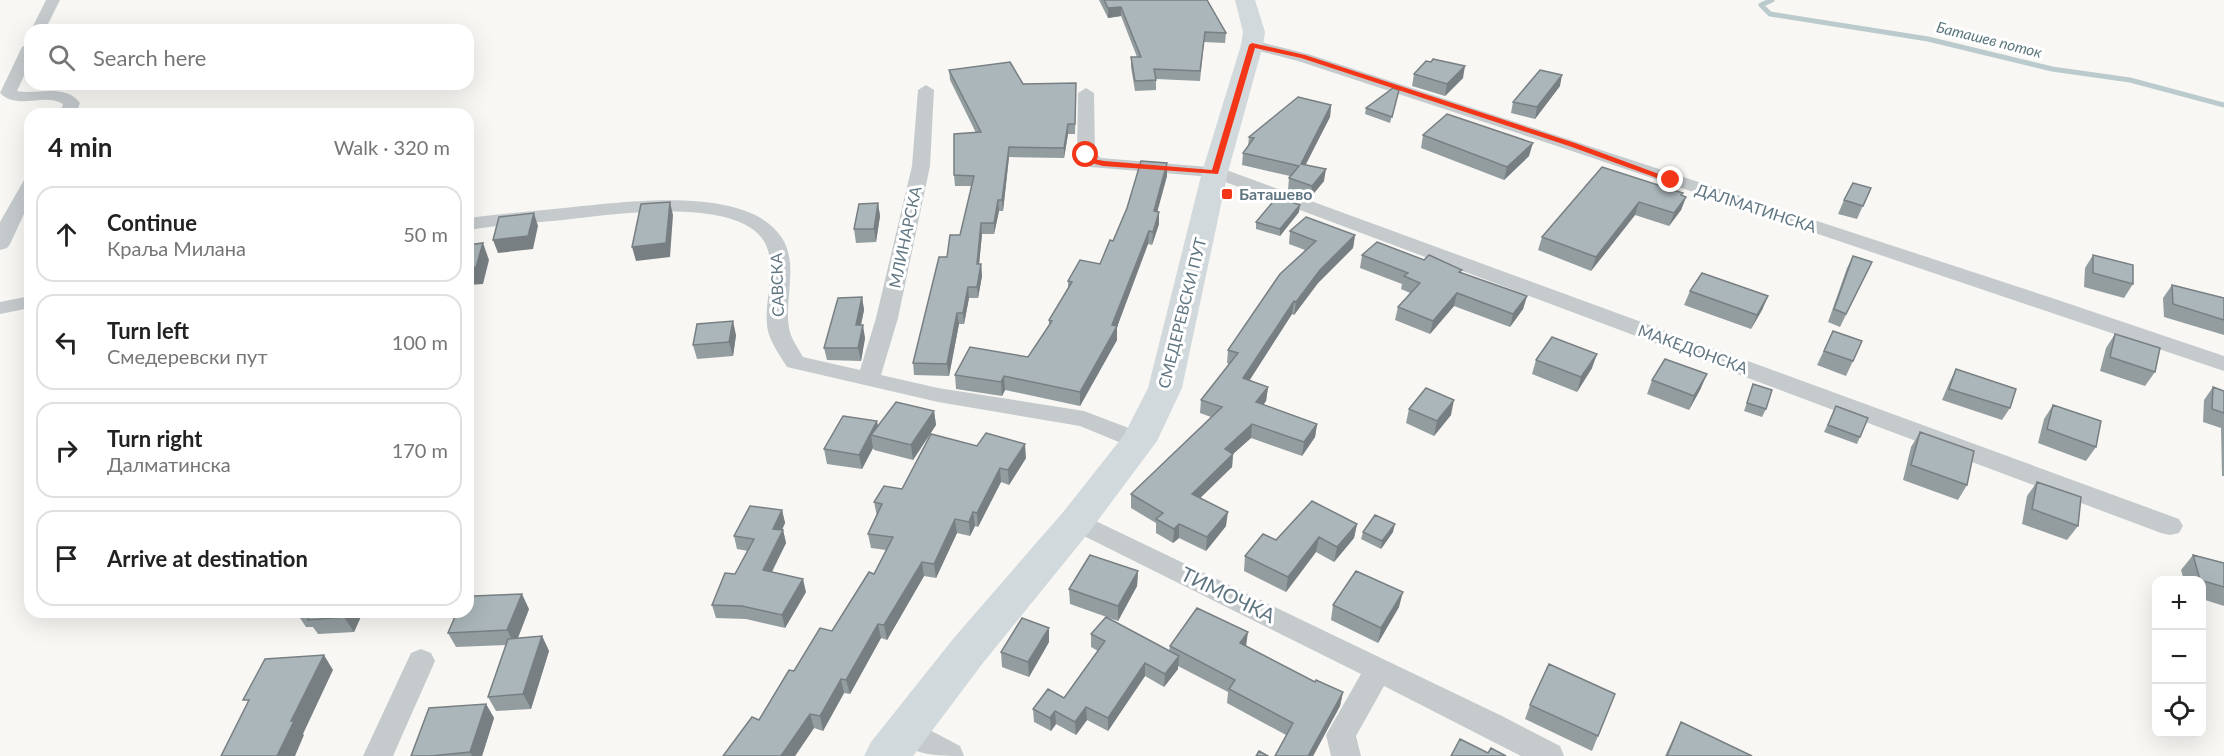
<!DOCTYPE html>
<meta charset="utf-8">
<style>
:root{--surface:#fff;--page:#f6f6f6;--text:#222;--muted:#767676;--line:#e0e0e0}
body{margin:0;font-family:Lato,sans-serif;background:var(--page);color:var(--text)}
.controls{position:absolute;right:18px;bottom:18px;display:grid;overflow:hidden;border-radius:12px;box-shadow:0 6px 24px #0002}
.controls button{width:54px;height:54px;display:grid;place-items:center;padding:0;border:0;border-bottom:2px solid var(--line);background:var(--surface);color:var(--text);font:30px sans-serif}
.stop{position:absolute;width:18px;height:18px;margin:-14px;border:4px solid #f33618;border-radius:50%;background:#fff}
.stop.end{background:#f33618;border-color:#fff;box-shadow:0 2px 6px #0008}
.list{margin:0;padding:0;list-style:none}
h2{display:flex;justify-content:space-between;align-items:center;height:78px;margin:0;padding:0 24px;font-size:26px}
h2 small{font-size:20px;font-weight:400;color:var(--muted)}
.list li{display:grid;grid-template-columns:39px 1fr auto;gap:18px;align-items:center;box-sizing:border-box;height:96px;margin:0 12px 12px;padding:0 12px;border:2px solid var(--line);border-radius:18px}
.list b{display:block;font-size:22px;white-space:nowrap}
.list p{margin:0;font-size:20px;white-space:nowrap;color:var(--muted)}
.list em{font-size:20px;font-style:normal;color:var(--muted)}
.icon{flex:none;width:33px;height:33px;fill:none;stroke:currentColor;stroke-width:2;stroke-linecap:round;stroke-linejoin:round}
.map{position:relative;flex:none;width:2224px;height:756px;overflow:hidden}
.search{position:absolute;background:var(--surface);box-shadow:0 6px 24px #0002;left:24px;top:24px;width:450px;height:66px;display:flex;align-items:center;gap:15px;box-sizing:border-box;padding:0 21px;border-radius:18px;color:var(--muted);font-size:22px}
.panel{position:absolute;background:var(--surface);box-shadow:0 6px 24px #0002;left:24px;top:108px;width:450px;height:510px;border-radius:18px}
.map>svg:first-child{display:block}
.lines{fill:none;stroke-linecap:round;stroke-linejoin:round}
.stream{stroke:#bbcacd;stroke-width:5}
.street{fill:#c5cacd;fill-rule:evenodd}
.secondary{fill:#d2d9dc;fill-rule:evenodd}
.wall{fill:#939da0}
.shaded-wall{fill:#787f82}
.building{fill:#abb6ba;stroke:#787f82;stroke-width:1.5}
.route{fill:#f33618}
.poi-dot{fill:#f33618;stroke:#fff;stroke-width:2}
.labels{text-anchor:middle;stroke-width:6;stroke-linejoin:round;paint-order:stroke}
.far-water-label{font-size:15px;font-style:italic;fill:#5a777d;stroke:#fff}
.poi-label{font-size:16px;font-weight:bold;fill:#607682;stroke:#fff;text-anchor:start}
.street-label{font-size:16px;fill:#607682;stroke:#fff}
.near-street-label{font-size:20px;fill:#607682;stroke:#fff}
</style>
<div class="map">
<svg width="2224" height="756" viewBox="0 0 2224 756">
<rect width="100%" height="100%" fill="#f8f7f4"/>
<g class="lines">
<path class="stream" d="M 1772,0 L 1761,5 L 1770,14 L 1928,39 L 2052,69 L 2130,80 L 2224,105"/>
<path class="street" d="M 46,0 L 60,0 L 45,30 L 31,30 Z
M 1252,40 L 1308,54 L 2052,298 L 2224,356 L 2224,371 L 1566,149 L 1298,61 L 1247,48 L 1244,45 L 1247,42 Z
M 30,42 L 30,63 L 17,91 C 38,95 65,83 80,103 L 76,114 L 60,114 L 63,104 C 45,92 17,111 0,93 L 22,47 Z
M 926,85 L 934,90 L 930,166 L 898,318 L 881,375 L 938,388 L 1084,411 L 1147,435 L 1151,441 L 1147,447 L 1139,449 L 1131,447 L 1080,426 L 938,402 L 787,367 C 780,356 771,343 768,331 C 762,303 778,272 766,245 C 743,194 608,215 563,220 C 531,223 500,225 468,230 L 468,218 C 500,214 532,211 564,208 C 619,203 747,183 782,238 C 799,265 784,299 789,328 C 791,339 798,348 803,357 L 860,370 L 876,318 L 912,166 L 918,90 Z
M 1086,88 L 1094,93 L 1095,153 L 1101,158 L 1221,168 L 2179,519 L 2183,526 L 2179,533 L 2170,535 L 2161,533 L 1212,177 L 1090,167 L 1077,155 L 1078,93 Z
M 30,179 L 30,201 L 10,244 L 7,248 L 0,250 L 0,222 L 24,180 Z
M 30,296 L 30,308 L 0,314 L 0,302 Z
M 1077,512 L 1502,716 L 1560,746 L 1564,756 L 1521,756 L 1384,686 L 1356,736 L 1361,756 L 1331,756 L 1326,735 L 1361,674 L 1068,528 L 1064,521 L 1068,514 Z
M 421,649 L 431,653 L 435,661 L 393,756 L 363,756 L 411,653 Z
M 907,718 L 960,746 L 964,756 C 938,756 905,756 892,731 L 896,722 Z"/>
<path class="secondary" d="M 1235,0 L 1255,0 L 1265,32 L 1263,45 L 1228,172 L 1182,388 L 1157,441 L 1090,531 L 983,663 L 913,756 L 864,756 L 871,742 L 953,639 L 1064,511 L 1124,435 L 1148,388 L 1202,172 L 1241,45 L 1243,32 Z"/>
</g>
<path class="wall" d="M 1099,0 L 1207,0 L 1226,33 L 1225,43 L 1204,42 L 1200,81 L 1156,79 L 1156,90 L 1135,91 L 1131,67 L 1131,57 L 1137,57 L 1121,16 L 1108,18 Z
M 1431,62 L 1463,78 L 1445,96 L 1412,86 L 1414,74 Z
M 949,70 L 1076,93 L 1075,134 L 1068,134 L 1064,158 L 1009,157 L 1003,211 L 999,211 L 994,234 L 982,234 L 979,264 L 981,264 L 982,276 L 978,298 L 969,298 L 964,324 L 959,324 L 949,376 L 914,375 L 913,363 L 947,257 L 960,235 L 972,186 L 955,186 L 954,175 L 976,133 L 950,80 Z
M 1560,86 L 1535,119 L 1511,113 L 1513,102 Z
M 1399,90 L 1390,123 L 1365,114 L 1366,108 Z
M 1331,105 L 1330,117 L 1305,164 L 1324,181 L 1310,198 L 1288,190 L 1289,178 L 1290,176 L 1242,165 L 1243,153 L 1248,146 L 1249,137 Z
M 1423,135 L 1529,156 L 1504,180 L 1421,148 Z
M 1167,163 L 1167,176 L 1157,211 L 1159,212 L 1159,224 L 1152,245 L 1148,244 L 1117,327 L 1117,340 L 1080,406 L 1005,390 L 1002,396 L 956,389 L 955,375 L 1028,357 L 1049,325 L 1049,320 L 1068,289 L 1068,281 L 1100,264 L 1113,241 Z
M 1602,167 L 1686,197 L 1681,210 L 1669,226 L 1635,215 L 1591,271 L 1538,250 L 1542,237 Z
M 1871,188 L 1857,219 L 1838,214 L 1844,200 Z
M 878,203 L 880,216 L 876,242 L 856,243 L 854,229 Z
M 1299,212 L 1280,236 L 1256,229 L 1256,222 Z
M 1290,231 L 1355,235 L 1353,248 L 1318,283 L 1294,315 L 1292,314 L 1249,381 L 1268,387 L 1266,401 L 1263,405 L 1317,424 L 1315,437 L 1302,456 L 1251,438 L 1233,454 L 1232,467 L 1200,498 L 1226,526 L 1206,551 L 1179,538 L 1173,543 L 1156,533 L 1156,523 L 1131,508 L 1131,494 L 1211,417 L 1200,413 L 1201,400 L 1229,364 L 1227,363 L 1228,350 L 1305,250 L 1289,244 Z
M 1362,255 L 1424,260 L 1527,296 L 1523,309 L 1510,327 L 1454,306 L 1430,334 L 1395,320 L 1398,307 L 1410,293 L 1401,289 L 1402,284 L 1360,268 Z
M 2093,255 L 2133,284 L 2124,298 L 2084,287 L 2085,268 Z
M 1853,256 L 1866,274 L 1840,327 L 1828,322 L 1847,268 Z
M 2172,285 L 2224,298 L 2224,335 L 2164,317 L 2163,298 Z
M 1690,291 L 1768,296 L 1762,310 L 1751,329 L 1684,305 Z
M 862,297 L 864,310 L 861,325 L 865,338 L 861,361 L 827,360 L 824,348 Z
M 1833,331 L 1853,361 L 1846,376 L 1817,365 Z
M 2115,334 L 2155,372 L 2145,386 L 2100,371 L 2106,348 Z
M 736,335 L 733,356 L 697,359 L 693,345 Z
M 1536,360 L 1592,368 L 1577,392 L 1532,374 Z
M 1956,369 L 2010,408 L 2002,420 L 1942,400 L 1950,381 Z
M 1652,380 L 1701,388 L 1689,410 L 1647,394 Z
M 1753,384 L 1766,409 L 1762,417 L 1744,411 Z
M 2213,387 L 2224,391 L 2224,476 L 2222,476 L 2221,428 L 2203,422 L 2204,400 Z
M 2053,405 L 2096,447 L 2086,461 L 2038,443 L 2044,419 Z
M 1836,406 L 1860,437 L 1857,444 L 1824,432 Z
M 1409,409 L 1451,415 L 1434,436 L 1406,423 Z
M 934,411 L 936,425 L 913,460 L 874,450 L 873,448 L 862,469 L 827,464 L 824,449 L 878,426 Z
M 1920,432 L 1967,485 L 1958,500 L 1903,480 L 1911,447 Z
M 977,446 L 1026,458 L 1009,485 L 1001,482 L 978,527 L 975,526 L 970,536 L 957,533 L 936,578 L 924,576 L 887,640 L 881,638 L 850,694 L 844,693 L 823,731 L 814,728 L 795,756 L 723,756 L 759,720 L 794,671 L 832,631 L 874,574 L 886,550 L 871,548 L 868,534 L 877,516 L 874,502 L 902,489 Z
M 2037,482 L 2078,526 L 2067,540 L 2022,524 L 2027,496 Z
M 782,510 L 785,523 L 782,530 L 783,530 L 786,543 L 772,572 L 806,592 L 785,628 L 746,619 L 716,618 L 712,605 L 735,574 L 748,551 L 737,549 L 734,536 Z
M 1357,524 L 1354,538 L 1334,562 L 1316,552 L 1286,592 L 1244,571 L 1245,556 L 1276,540 Z
M 1363,532 L 1393,532 L 1381,549 L 1361,539 Z
M 2193,555 L 2224,563 L 2224,606 L 2202,599 L 2202,580 L 2184,580 L 2181,570 Z
M 1138,571 L 1137,586 L 1118,621 L 1070,604 L 1069,589 Z
M 1333,605 L 1399,607 L 1378,643 L 1331,620 Z
M 529,609 L 518,638 L 542,636 L 549,651 L 531,709 L 496,711 L 488,697 L 506,645 L 456,647 L 448,633 Z
M 296,612 L 363,612 L 354,632 L 318,634 L 313,627 L 306,627 Z
M 1091,634 L 1169,651 L 1170,646 L 1246,646 L 1315,682 L 1343,692 L 1340,706 L 1313,756 L 1275,756 L 1286,735 L 1227,703 L 1228,692 L 1178,666 L 1178,669 L 1164,687 L 1145,676 L 1108,731 L 1087,720 L 1076,735 L 1056,724 L 1051,731 L 1034,722 L 1033,709 L 1064,698 L 1098,651 L 1091,647 Z
M 1049,642 L 1029,677 L 1002,667 L 1001,652 Z
M 486,704 L 494,718 L 482,756 L 411,756 Z
M 1530,705 L 1598,736 L 1592,751 L 1525,719 Z
M 1681,722 L 1752,756 L 1665,756 Z"/>
<path class="shaded-wall" d="M 1121,7 L 1121,16 L 1108,18 L 1108,8 Z
M 1465,66 L 1463,78 L 1445,96 L 1447,84 Z
M 1562,75 L 1560,86 L 1535,119 L 1537,107 Z
M 1331,105 L 1330,117 L 1300,176 L 1301,164 Z
M 1068,124 L 1068,134 L 1064,158 L 1064,148 Z
M 1533,143 L 1529,156 L 1504,180 L 1507,167 Z
M 1009,147 L 1009,157 L 1003,211 L 1002,200 Z
M 1167,163 L 1167,176 L 1154,224 L 1154,211 Z
M 1326,169 L 1324,181 L 1310,198 L 1312,186 Z
M 1686,197 L 1681,210 L 1669,226 L 1674,213 Z
M 998,200 L 999,211 L 994,234 L 994,223 Z
M 670,202 L 673,215 L 670,257 L 636,261 L 632,247 Z
M 1639,202 L 1635,215 L 1591,271 L 1596,257 Z
M 878,203 L 880,216 L 876,242 L 874,229 Z
M 1300,205 L 1299,212 L 1280,236 L 1280,229 Z
M 1159,212 L 1159,224 L 1152,245 L 1153,232 Z
M 534,213 L 538,226 L 533,249 L 498,253 L 493,240 Z
M 981,223 L 982,234 L 978,275 L 977,264 Z
M 1149,231 L 1148,244 L 1117,327 L 1117,340 L 1080,406 L 1080,392 L 1112,325 Z
M 1355,235 L 1353,248 L 1318,283 L 1294,315 L 1296,302 L 1320,270 Z
M 483,243 L 489,260 L 483,284 L 468,285 L 468,268 Z
M 981,264 L 982,276 L 978,298 L 977,287 Z
M 968,287 L 969,298 L 964,324 L 963,313 Z
M 1457,293 L 1454,306 L 1430,334 L 1433,321 Z
M 1527,296 L 1523,309 L 1510,327 L 1513,314 Z
M 1768,296 L 1762,310 L 1751,329 L 1757,315 Z
M 862,297 L 864,310 L 858,338 L 856,325 Z
M 1294,301 L 1292,314 L 1242,392 L 1243,378 Z
M 957,313 L 959,324 L 949,376 L 947,364 Z
M 733,321 L 736,335 L 733,356 L 729,342 Z
M 863,325 L 865,338 L 861,361 L 858,348 Z
M 1597,354 L 1592,368 L 1577,392 L 1581,377 Z
M 1707,374 L 1701,388 L 1689,410 L 1694,396 Z
M 1004,376 L 1005,390 L 1002,396 L 1001,382 Z
M 1268,387 L 1266,401 L 1255,416 L 1256,402 Z
M 1454,400 L 1451,415 L 1434,436 L 1437,421 Z
M 934,411 L 936,425 L 913,460 L 911,445 Z
M 877,421 L 880,436 L 871,435 L 873,448 L 862,469 L 859,455 Z
M 1252,424 L 1251,438 L 1233,454 L 1232,467 L 1191,507 L 1192,494 L 1225,449 Z
M 1317,424 L 1315,437 L 1302,456 L 1304,442 Z
M 1025,444 L 1026,458 L 1009,485 L 1008,470 Z
M 1000,468 L 1001,482 L 978,527 L 977,513 Z
M 782,510 L 785,523 L 776,542 L 773,529 Z
M 973,512 L 975,526 L 970,536 L 969,522 Z
M 1228,512 L 1226,526 L 1206,551 L 1207,537 Z
M 955,519 L 957,533 L 936,578 L 934,564 Z
M 1179,524 L 1179,538 L 1173,543 L 1174,529 Z
M 1357,524 L 1354,538 L 1334,562 L 1337,547 Z
M 1395,524 L 1393,532 L 1381,549 L 1382,541 Z
M 783,530 L 786,543 L 766,583 L 763,570 Z
M 1319,537 L 1316,552 L 1286,592 L 1288,577 Z
M 922,562 L 924,576 L 887,640 L 884,625 Z
M 1138,571 L 1137,586 L 1118,621 L 1118,606 Z
M 803,579 L 806,592 L 785,628 L 782,615 Z
M 1403,592 L 1399,607 L 1378,643 L 1381,628 Z
M 522,594 L 529,609 L 515,645 L 507,630 Z
M 347,612 L 363,612 L 354,632 L 344,617 Z
M 878,624 L 881,638 L 850,694 L 846,680 Z
M 1049,628 L 1049,642 L 1029,677 L 1028,662 Z
M 1248,632 L 1246,647 L 1240,643 Z
M 542,636 L 549,651 L 531,709 L 523,694 Z
M 324,655 L 333,670 L 303,734 L 304,735 L 295,756 L 277,756 L 291,721 Z
M 1179,656 L 1178,669 L 1164,687 L 1165,674 Z
M 1145,663 L 1145,676 L 1108,731 L 1108,718 Z
M 841,679 L 844,693 L 823,731 L 820,716 Z
M 1343,692 L 1340,706 L 1313,756 L 1308,756 Z
M 486,704 L 494,718 L 482,756 L 472,756 L 470,752 Z
M 1086,707 L 1087,720 L 1076,735 L 1075,722 Z
M 1055,711 L 1056,724 L 1051,731 L 1050,718 Z
M 810,714 L 814,728 L 795,756 L 781,756 Z"/>
<path class="building" d="M 1104,0 L 1207,0 L 1226,33 L 1205,32 L 1200,71 L 1154,69 L 1156,80 L 1135,81 L 1131,57 L 1141,57 L 1121,7 L 1108,8 Z
M 1433,59 L 1465,66 L 1447,84 L 1414,74 L 1426,61 L 1431,62 Z
M 1010,62 L 1023,84 L 1076,83 L 1075,124 L 1068,124 L 1064,148 L 1009,147 L 1002,200 L 998,200 L 994,223 L 981,223 L 977,264 L 981,264 L 977,287 L 968,287 L 963,313 L 957,313 L 947,364 L 913,363 L 939,257 L 947,257 L 950,235 L 960,235 L 974,176 L 954,175 L 954,134 L 981,132 L 949,70 Z
M 1540,70 L 1562,75 L 1537,107 L 1513,102 Z
M 1393,88 L 1399,90 L 1392,117 L 1366,108 Z
M 1298,97 L 1331,105 L 1301,164 L 1326,169 L 1312,186 L 1289,178 L 1299,166 L 1243,153 L 1254,138 L 1249,137 Z
M 1447,114 L 1533,143 L 1507,167 L 1423,135 Z
M 1141,161 L 1167,163 L 1154,211 L 1159,212 L 1153,232 L 1149,231 L 1112,325 L 1117,326 L 1080,392 L 1004,376 L 1001,382 L 955,375 L 970,347 L 1028,357 L 1052,321 L 1049,320 L 1072,282 L 1068,281 L 1080,260 L 1100,264 L 1110,240 L 1113,241 L 1127,208 Z
M 1602,167 L 1683,193 L 1681,195 L 1686,197 L 1674,213 L 1639,202 L 1596,257 L 1542,237 Z
M 1853,183 L 1871,188 L 1863,206 L 1844,200 Z
M 1277,197 L 1300,205 L 1280,229 L 1256,222 Z
M 670,202 L 666,243 L 632,247 L 641,204 Z
M 878,203 L 874,229 L 854,229 L 859,204 Z
M 534,213 L 528,236 L 493,240 L 499,217 Z
M 1306,217 L 1355,235 L 1320,270 L 1296,302 L 1294,301 L 1243,378 L 1268,387 L 1256,402 L 1317,424 L 1304,442 L 1252,424 L 1225,449 L 1233,454 L 1192,494 L 1228,512 L 1207,537 L 1179,524 L 1174,529 L 1156,519 L 1163,513 L 1131,494 L 1222,407 L 1201,400 L 1238,353 L 1228,350 L 1280,274 L 1316,241 L 1290,231 Z
M 1377,242 L 1424,260 L 1429,255 L 1462,270 L 1459,272 L 1527,296 L 1513,314 L 1457,293 L 1433,321 L 1398,307 L 1420,283 L 1404,276 L 1408,273 L 1362,255 Z
M 483,243 L 476,267 L 468,268 L 468,245 Z
M 2093,255 L 2133,265 L 2133,284 L 2093,273 Z
M 1853,256 L 1872,262 L 1846,314 L 1834,309 Z
M 1702,273 L 1768,296 L 1757,315 L 1690,291 Z
M 2172,285 L 2224,298 L 2224,320 L 2173,304 Z
M 862,297 L 856,325 L 863,325 L 858,348 L 824,348 L 838,298 Z
M 733,321 L 729,342 L 693,345 L 697,324 Z
M 1833,331 L 1862,341 L 1853,361 L 1824,351 Z
M 2115,334 L 2160,348 L 2155,372 L 2110,357 Z
M 1552,337 L 1597,354 L 1581,377 L 1536,360 Z
M 1665,359 L 1707,374 L 1694,396 L 1652,380 Z
M 1956,369 L 2016,389 L 2010,408 L 1949,389 Z
M 1753,384 L 1772,390 L 1766,409 L 1747,403 Z
M 2213,387 L 2224,391 L 2224,413 L 2212,409 Z
M 1426,388 L 1454,400 L 1437,421 L 1409,409 Z
M 896,402 L 934,411 L 911,445 L 871,435 Z
M 2053,405 L 2101,421 L 2096,447 L 2047,429 Z
M 1836,406 L 1868,418 L 1860,437 L 1828,425 Z
M 843,416 L 877,421 L 859,455 L 824,449 Z
M 1920,432 L 1974,451 L 1967,485 L 1911,465 Z
M 986,433 L 1025,444 L 1008,470 L 1000,468 L 977,513 L 973,512 L 969,522 L 955,519 L 934,564 L 922,562 L 884,625 L 878,624 L 846,680 L 841,679 L 820,716 L 810,714 L 781,756 L 723,756 L 752,717 L 759,720 L 789,670 L 794,671 L 820,628 L 832,631 L 869,572 L 874,574 L 893,537 L 868,534 L 882,504 L 874,502 L 884,486 L 902,489 L 931,434 L 977,446 Z
M 2037,482 L 2081,497 L 2078,526 L 2032,509 Z
M 1312,501 L 1357,524 L 1337,547 L 1319,537 L 1288,577 L 1245,556 L 1263,534 L 1276,540 Z
M 750,506 L 782,510 L 773,529 L 783,530 L 763,570 L 803,579 L 782,615 L 742,606 L 712,605 L 725,573 L 735,574 L 754,539 L 734,536 Z
M 1375,515 L 1395,524 L 1382,541 L 1363,532 Z
M 1090,555 L 1138,571 L 1118,606 L 1069,589 Z
M 2193,555 L 2224,563 L 2224,587 L 2200,580 Z
M 1356,571 L 1403,592 L 1381,628 L 1333,605 Z
M 522,594 L 507,630 L 448,633 L 457,612 L 468,612 L 468,609 L 474,596 Z
M 1197,608 L 1248,632 L 1240,643 L 1315,682 L 1316,680 L 1343,692 L 1308,756 L 1275,756 L 1293,723 L 1229,689 L 1235,680 L 1170,646 Z
M 312,612 L 347,612 L 344,617 L 308,620 Z
M 1106,617 L 1179,656 L 1165,674 L 1145,663 L 1108,718 L 1086,707 L 1075,722 L 1055,711 L 1050,718 L 1033,709 L 1048,689 L 1064,698 L 1105,641 L 1091,634 Z
M 1022,618 L 1049,628 L 1028,662 L 1001,652 Z
M 542,636 L 523,694 L 488,697 L 508,639 Z
M 324,655 L 291,721 L 294,721 L 277,756 L 221,756 L 249,700 L 243,700 L 265,659 Z
M 1549,664 L 1615,694 L 1598,736 L 1530,705 Z
M 486,704 L 470,752 L 431,756 L 411,756 L 429,708 Z
M 1681,722 L 1752,756 L 1667,756 Z
M 1460,739 L 1488,753 L 1491,748 L 1506,756 L 1451,756 Z
M 1259,751 L 1268,756 L 1256,756 Z"/>
<path class="route" d="M 1252,43 L 1305,55 L 1575,143 L 1675,180 L 1668,182 L 1569,146 L 1301,58 L 1255,48 L 1218,174 L 1103,166 L 1088,162 L 1082,155 L 1089,153 L 1094,159 L 1104,161 L 1212,170 L 1249,45 Z"/>
<rect class="poi-dot" x="1221" y="188" width="12" height="12" rx="3"/>
<g class="labels">
<g class="far-water-label">
<text transform="translate(1989 40) rotate(14)" y="5">Баташев поток</text>
</g>
<g class="poi-label">
<text x="1239" y="200">Баташево</text>
</g>
<g class="street-label">
<text transform="translate(1756 208) rotate(18)" y="6">ДАЛМАТИНСКА</text>
<text transform="translate(905 237) rotate(-78)" y="6">МЛИНАРСКА</text>
<text transform="translate(777 285) rotate(-92)" y="6">САВСКА</text>
<text transform="translate(1182 313) rotate(-76)" y="6">СМЕДЕРЕВСКИ ПУТ</text>
<text transform="translate(1693 349) rotate(20)" y="6">МАКЕДОНСКА</text>
</g>
<g class="near-street-label">
<text transform="translate(1228 595) rotate(26)" y="7">ТИМОЧКА</text>
</g>
</g>
</svg>
<div class="controls">
<button>+</button>
<button>−</button>
<button><svg class="icon" aria-label="locate" viewBox="0 0 24 24"><circle cx="12" cy="12" r="6"/><path d="M12 2v4M12 18v4M2 12h4M18 12h4"/></svg></button>
</div>
<div class="stop" style="left:1086px;top:155px"></div>
<div class="stop end" style="left:1671px;top:180px"></div>
<div class="search"><svg class="icon" aria-label="search" viewBox="0 0 24 24"><circle cx="10" cy="10" r="6"/><path d="M15 15l6 6"/></svg>Search here</div>
<section class="panel">
<h2>4 min<small>Walk · 320 m</small></h2>
<ul class="list">
<li><svg class="icon" aria-label="ahead" viewBox="0 0 24 24"><path d="M12 20V5M6 11l6-6 6 6"/></svg><div><b>Continue</b><p>Краља Милана</p></div><em>50 m</em></li>
<li><svg class="icon" aria-label="left" viewBox="0 0 24 24"><path d="M17 20v-9H6M10 6l-5 5 5 5"/></svg><div><b>Turn left</b><p>Смедеревски пут</p></div><em>100 m</em></li>
<li><svg class="icon" aria-label="right" viewBox="0 0 24 24"><path d="M7 20v-9h11M14 6l5 5-5 5"/></svg><div><b>Turn right</b><p>Далматинска</p></div><em>170 m</em></li>
<li><svg class="icon" aria-label="arrive" viewBox="0 0 24 24"><path d="M6 21V4h12l-3 4 3 4H6"/></svg><div><b>Arrive at destination</b></div></li>
</ul>
</section>
</div>
